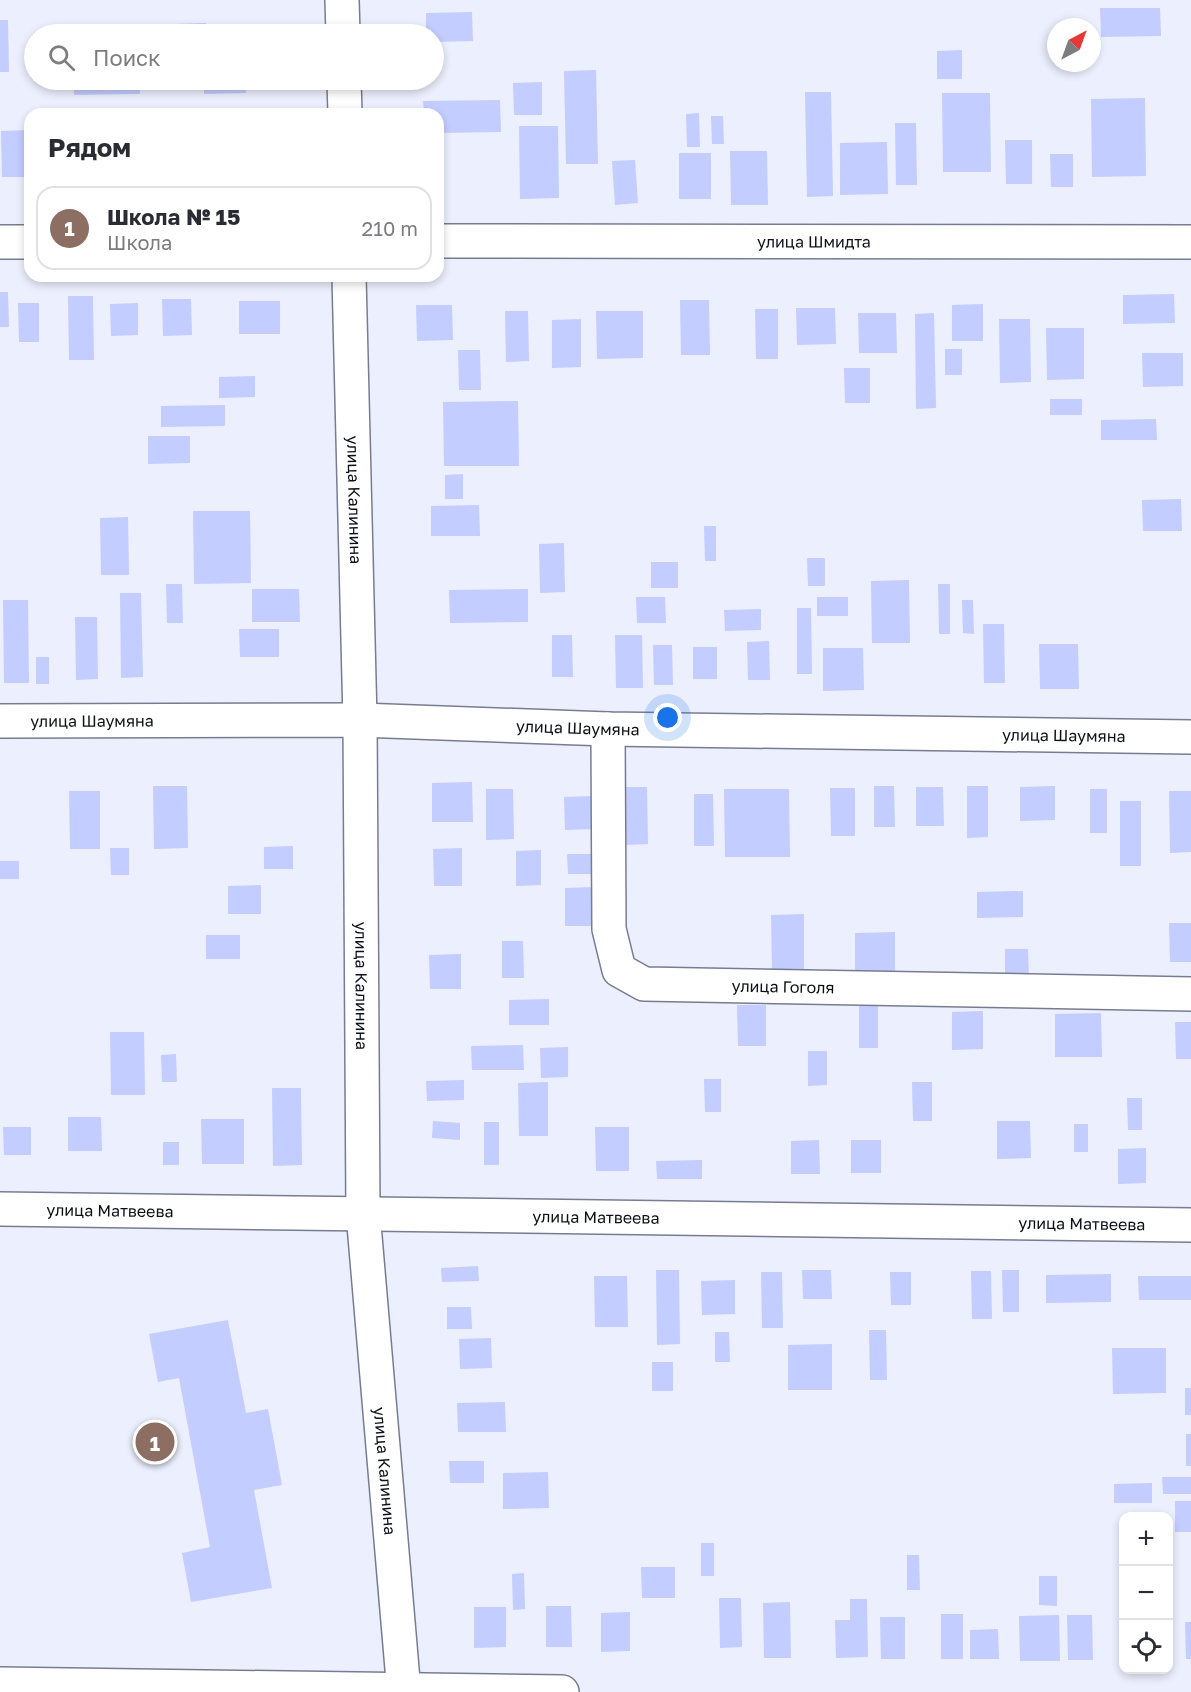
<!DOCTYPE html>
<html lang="ru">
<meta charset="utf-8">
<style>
:root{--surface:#fff;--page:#f2f2f3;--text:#2b2b33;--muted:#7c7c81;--line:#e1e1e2;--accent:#2563eb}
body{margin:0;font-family:"Golos Text",sans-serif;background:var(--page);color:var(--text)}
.controls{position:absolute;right:18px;bottom:18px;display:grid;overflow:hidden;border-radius:12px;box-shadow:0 3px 9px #0003}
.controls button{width:54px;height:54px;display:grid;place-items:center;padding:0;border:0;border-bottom:2px solid var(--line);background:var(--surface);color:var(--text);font:30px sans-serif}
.compass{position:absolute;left:1047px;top:18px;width:54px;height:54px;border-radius:50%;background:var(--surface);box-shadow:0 3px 9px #0003;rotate:41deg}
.you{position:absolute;left:668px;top:718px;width:21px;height:21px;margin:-15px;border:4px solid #fff;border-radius:50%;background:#1a73e8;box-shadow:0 0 0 9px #1a73e833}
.badge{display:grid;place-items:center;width:39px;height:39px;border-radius:50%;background:var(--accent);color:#fff;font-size:20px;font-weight:700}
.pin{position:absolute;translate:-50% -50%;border:3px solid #fff;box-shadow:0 2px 6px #0006}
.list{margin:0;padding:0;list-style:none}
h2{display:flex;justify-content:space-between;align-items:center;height:78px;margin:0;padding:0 24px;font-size:26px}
h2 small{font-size:20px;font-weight:400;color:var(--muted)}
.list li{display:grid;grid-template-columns:39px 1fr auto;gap:18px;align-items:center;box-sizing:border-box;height:84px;margin:0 12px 12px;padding:0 12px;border:2px solid var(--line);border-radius:18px}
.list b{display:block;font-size:22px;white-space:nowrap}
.list p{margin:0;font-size:20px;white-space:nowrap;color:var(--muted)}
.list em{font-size:20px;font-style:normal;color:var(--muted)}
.icon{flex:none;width:33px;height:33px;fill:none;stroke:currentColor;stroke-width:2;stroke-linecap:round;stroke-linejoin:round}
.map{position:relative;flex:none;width:1191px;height:1692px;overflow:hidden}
.search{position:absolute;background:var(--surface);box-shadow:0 3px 9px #0003;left:24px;top:24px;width:420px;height:66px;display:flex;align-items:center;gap:15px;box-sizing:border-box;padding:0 21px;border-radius:33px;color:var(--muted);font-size:22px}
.panel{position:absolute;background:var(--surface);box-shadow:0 3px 9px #0003;left:24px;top:108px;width:420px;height:174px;border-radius:18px}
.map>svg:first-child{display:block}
.building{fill:#c3cdff}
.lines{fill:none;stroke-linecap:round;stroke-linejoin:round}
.minor-casing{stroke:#787c91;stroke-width:36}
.minor{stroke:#fff;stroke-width:33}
.labels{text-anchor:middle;stroke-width:5;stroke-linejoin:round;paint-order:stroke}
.street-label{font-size:16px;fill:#0e1017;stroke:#eceffd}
</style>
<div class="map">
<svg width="1191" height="1692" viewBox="0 0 1191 1692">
<rect width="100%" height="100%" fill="#eceffd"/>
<path class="building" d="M 1100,8 L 1160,8 L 1161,36 L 1101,37 Z
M 472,12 L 473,41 L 434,42 L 434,34 L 426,34 L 426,13 Z
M 0,20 L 8,20 L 9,72 L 0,72 Z
M 206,23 L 206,34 L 175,34 L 175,24 Z
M 139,26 L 139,34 L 110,34 L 110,27 Z
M 962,50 L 962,79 L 937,79 L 937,51 Z
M 596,70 L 598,164 L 566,164 L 564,71 Z
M 73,80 L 139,80 L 140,94 L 74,95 Z
M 204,80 L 246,80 L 246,93 L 204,94 Z
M 542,82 L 542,115 L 514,115 L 513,83 Z
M 805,92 L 831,92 L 833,196 L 807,197 Z
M 942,93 L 990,93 L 991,172 L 943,172 Z
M 1145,98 L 1146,176 L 1092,177 L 1091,99 Z
M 500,100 L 501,132 L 438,133 L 438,114 L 424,114 L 423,101 Z
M 699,113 L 700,147 L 687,147 L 686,114 Z
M 711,116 L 723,116 L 724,144 L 712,144 Z
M 895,123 L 916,123 L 917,185 L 896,185 Z
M 519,126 L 558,126 L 559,198 L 520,199 Z
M 30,130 L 30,177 L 2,177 L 1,131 Z
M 1005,140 L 1032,140 L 1032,184 L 1006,184 Z
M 887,142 L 888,194 L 840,195 L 840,143 Z
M 730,151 L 767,151 L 768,205 L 731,205 Z
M 679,153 L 711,153 L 711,199 L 679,199 Z
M 1050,154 L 1073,154 L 1073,187 L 1051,187 Z
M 635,160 L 638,203 L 615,205 L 612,161 Z
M 0,292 L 8,292 L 9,327 L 0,327 Z
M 1174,294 L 1175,323 L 1123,324 L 1123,295 Z
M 68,296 L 93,296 L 94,360 L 69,360 Z
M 162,299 L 191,299 L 192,335 L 163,336 Z
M 680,300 L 709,300 L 710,355 L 681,355 Z
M 239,301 L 280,301 L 280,334 L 239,334 Z
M 18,303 L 39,303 L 39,342 L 19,342 Z
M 138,303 L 138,335 L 111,336 L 110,304 Z
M 983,304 L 983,341 L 952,341 L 952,305 Z
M 416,305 L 452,305 L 453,340 L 417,341 Z
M 796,308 L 835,308 L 836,344 L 797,345 Z
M 755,309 L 778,309 L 778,359 L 756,359 Z
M 505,311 L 528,311 L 529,361 L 506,362 Z
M 596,311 L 643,311 L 643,358 L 597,359 Z
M 858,313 L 896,313 L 897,353 L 859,353 Z
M 934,313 L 936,408 L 916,409 L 915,314 Z
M 581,319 L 581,367 L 552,368 L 552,320 Z
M 999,319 L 1030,319 L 1031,382 L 1000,383 Z
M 1046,328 L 1084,328 L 1084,379 L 1047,380 Z
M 945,349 L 962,349 L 962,375 L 945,375 Z
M 458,350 L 480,350 L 481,390 L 459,390 Z
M 1142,353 L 1183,353 L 1183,386 L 1143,387 Z
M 844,368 L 870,368 L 870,403 L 845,403 Z
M 255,376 L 255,397 L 219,398 L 219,377 Z
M 1050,399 L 1082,399 L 1082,415 L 1050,415 Z
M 518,401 L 519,466 L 444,466 L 443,402 Z
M 225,405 L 225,426 L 161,427 L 161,406 Z
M 1156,419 L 1157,440 L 1101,440 L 1101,420 Z
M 148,436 L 190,436 L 190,463 L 148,464 Z
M 463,474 L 463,499 L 445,499 L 445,475 Z
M 1181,499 L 1182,531 L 1143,531 L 1142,500 Z
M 479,505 L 480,536 L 431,536 L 431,506 Z
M 193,511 L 250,511 L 251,583 L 194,584 Z
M 128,517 L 129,575 L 101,575 L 100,518 Z
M 704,526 L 716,526 L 716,561 L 705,561 Z
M 564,543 L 565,592 L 540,593 L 539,544 Z
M 807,558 L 825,558 L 825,586 L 808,586 Z
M 651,562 L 678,562 L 678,588 L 651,588 Z
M 909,580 L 910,643 L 872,643 L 871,581 Z
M 166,584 L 182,584 L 183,623 L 167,623 Z
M 938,584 L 950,584 L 950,634 L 939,634 Z
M 252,589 L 299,589 L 300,622 L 252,622 Z
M 528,589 L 528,622 L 450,623 L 449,590 Z
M 120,593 L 141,593 L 143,677 L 121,678 Z
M 636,597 L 665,597 L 666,623 L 637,623 Z
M 817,597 L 848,597 L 848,616 L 817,616 Z
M 3,600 L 28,600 L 29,683 L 4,683 Z
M 962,600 L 973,600 L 974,634 L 963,633 Z
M 797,608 L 811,608 L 812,674 L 797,674 Z
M 761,609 L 761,630 L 725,631 L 724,610 Z
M 75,617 L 97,617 L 98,679 L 76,680 Z
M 983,624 L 1004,624 L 1005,683 L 984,683 Z
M 239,629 L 279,629 L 279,657 L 240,657 Z
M 552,635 L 572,635 L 573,677 L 552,677 Z
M 615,635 L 642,635 L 643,688 L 616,688 Z
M 769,641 L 770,680 L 748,680 L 747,642 Z
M 1039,644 L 1078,644 L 1079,689 L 1040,689 Z
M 653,645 L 672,645 L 673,685 L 654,685 Z
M 693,647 L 717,647 L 717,679 L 693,679 Z
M 823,648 L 863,648 L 864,690 L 823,691 Z
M 36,657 L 49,657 L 49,684 L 36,684 Z
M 472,782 L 473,822 L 432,822 L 432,783 Z
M 153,786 L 187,786 L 188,848 L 154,849 Z
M 874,786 L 894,786 L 895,827 L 874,827 Z
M 967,786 L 988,786 L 988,837 L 967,838 Z
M 1055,786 L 1055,820 L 1020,821 L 1020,787 Z
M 625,787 L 647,787 L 648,844 L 626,845 Z
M 916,787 L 943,787 L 944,826 L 916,826 Z
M 830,788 L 855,788 L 855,836 L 831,836 Z
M 486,789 L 513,789 L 514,839 L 486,840 Z
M 724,789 L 789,789 L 790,857 L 725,857 Z
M 1090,789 L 1107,789 L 1107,833 L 1090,833 Z
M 69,791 L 100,791 L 100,849 L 70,849 Z
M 1169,791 L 1191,791 L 1191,852 L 1170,853 Z
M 694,794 L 713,794 L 714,846 L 694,846 Z
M 594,796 L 595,829 L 565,830 L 564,797 Z
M 1120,801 L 1141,801 L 1141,866 L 1120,866 Z
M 293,846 L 293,869 L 264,869 L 264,847 Z
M 110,848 L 129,848 L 129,875 L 111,875 Z
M 462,848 L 462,886 L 434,886 L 433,849 Z
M 541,850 L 541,885 L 516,886 L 516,851 Z
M 567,854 L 598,854 L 598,874 L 568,874 Z
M 0,861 L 19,861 L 19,879 L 0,879 Z
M 261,885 L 261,914 L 228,914 L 228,886 Z
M 594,887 L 595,926 L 565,926 L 565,888 Z
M 1023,891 L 1023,917 L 977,918 L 977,892 Z
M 804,914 L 804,969 L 772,969 L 771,915 Z
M 1169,923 L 1191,923 L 1191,962 L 1170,962 Z
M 895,932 L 895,973 L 855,973 L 855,933 Z
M 206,935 L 240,935 L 240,959 L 206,959 Z
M 502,941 L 523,941 L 524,978 L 502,978 Z
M 1005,949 L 1028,949 L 1029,977 L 1005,977 Z
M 461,954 L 461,989 L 430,989 L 429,955 Z
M 549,999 L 549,1025 L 509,1025 L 509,1000 Z
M 737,1005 L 766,1005 L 766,1046 L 738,1046 Z
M 859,1005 L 878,1005 L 878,1048 L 859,1048 Z
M 983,1011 L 983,1049 L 952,1050 L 952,1012 Z
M 1101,1013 L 1102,1057 L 1055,1057 L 1055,1014 Z
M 1175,1022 L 1191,1022 L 1191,1059 L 1176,1059 Z
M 110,1032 L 144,1032 L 145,1095 L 111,1095 Z
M 523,1045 L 524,1070 L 472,1070 L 471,1046 Z
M 568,1047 L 568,1077 L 541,1078 L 540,1048 Z
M 808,1051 L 827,1051 L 827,1085 L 808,1086 Z
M 176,1054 L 177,1082 L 162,1082 L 161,1055 Z
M 704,1079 L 721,1079 L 721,1112 L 705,1112 Z
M 464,1080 L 464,1100 L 427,1101 L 426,1081 Z
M 548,1082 L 548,1136 L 519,1136 L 518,1083 Z
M 912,1082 L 932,1082 L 932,1121 L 913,1121 Z
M 272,1088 L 301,1088 L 302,1165 L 273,1166 Z
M 1127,1098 L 1142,1098 L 1142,1130 L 1128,1130 Z
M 68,1117 L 101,1117 L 102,1151 L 68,1151 Z
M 201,1119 L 244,1119 L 244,1164 L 202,1164 Z
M 433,1121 L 460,1123 L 460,1140 L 432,1138 Z
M 997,1121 L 1030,1121 L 1031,1158 L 997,1159 Z
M 484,1122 L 499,1122 L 499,1165 L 484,1165 Z
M 1074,1124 L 1088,1124 L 1088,1152 L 1074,1152 Z
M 3,1127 L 31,1127 L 31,1155 L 4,1155 Z
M 595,1127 L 629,1127 L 629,1171 L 596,1171 Z
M 819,1140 L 820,1174 L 791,1174 L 791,1141 Z
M 851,1140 L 881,1140 L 881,1173 L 851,1173 Z
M 163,1142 L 179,1142 L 179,1165 L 163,1165 Z
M 1146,1148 L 1146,1183 L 1118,1184 L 1118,1149 Z
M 702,1160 L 702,1179 L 657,1179 L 656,1161 Z
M 478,1266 L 479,1281 L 442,1282 L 441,1268 Z
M 656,1270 L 679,1270 L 680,1344 L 657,1345 Z
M 802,1270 L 831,1270 L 832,1299 L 803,1299 Z
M 1002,1270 L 1019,1270 L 1019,1312 L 1003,1312 Z
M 971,1271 L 991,1271 L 992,1319 L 972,1319 Z
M 761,1272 L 782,1272 L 783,1328 L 762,1328 Z
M 890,1272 L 911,1272 L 911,1305 L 891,1305 Z
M 1111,1274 L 1111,1302 L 1046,1303 L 1046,1275 Z
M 594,1276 L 627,1276 L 628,1327 L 595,1327 Z
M 1138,1276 L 1191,1276 L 1191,1300 L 1139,1300 Z
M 735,1280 L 735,1314 L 702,1315 L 701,1281 Z
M 447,1307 L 471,1307 L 472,1329 L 447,1329 Z
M 228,1320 L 246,1413 L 268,1409 L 282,1485 L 254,1490 L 272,1588 L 191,1602 L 182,1553 L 210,1547 L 179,1378 L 158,1382 L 149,1334 Z
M 869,1330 L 886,1330 L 887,1380 L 870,1380 Z
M 715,1332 L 729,1332 L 730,1362 L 715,1362 Z
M 491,1338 L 492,1368 L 460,1369 L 459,1339 Z
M 832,1344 L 832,1390 L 788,1390 L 788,1345 Z
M 1112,1348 L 1166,1348 L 1166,1393 L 1113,1394 Z
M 652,1362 L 673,1362 L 673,1391 L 652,1391 Z
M 1185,1388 L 1191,1388 L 1191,1415 L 1185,1415 Z
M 505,1402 L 506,1432 L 458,1432 L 457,1403 Z
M 1186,1434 L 1191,1434 L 1191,1466 L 1186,1466 Z
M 449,1461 L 484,1461 L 484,1483 L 450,1483 Z
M 548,1472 L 549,1508 L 503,1509 L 503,1473 Z
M 1162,1477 L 1191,1477 L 1191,1494 L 1163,1494 Z
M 1152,1483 L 1152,1503 L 1114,1503 L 1114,1484 Z
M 1175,1501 L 1191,1501 L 1191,1532 L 1175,1532 Z
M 701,1543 L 714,1543 L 714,1576 L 701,1576 Z
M 907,1555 L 919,1555 L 920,1590 L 907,1590 Z
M 641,1567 L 675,1567 L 675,1598 L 642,1598 Z
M 524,1573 L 525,1609 L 513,1610 L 512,1574 Z
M 1039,1576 L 1057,1576 L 1057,1606 L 1039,1605 Z
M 719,1598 L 741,1598 L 742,1647 L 720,1648 Z
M 850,1599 L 867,1599 L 868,1657 L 836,1658 L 835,1620 L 850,1620 Z
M 790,1602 L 791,1658 L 764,1658 L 763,1603 Z
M 546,1606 L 571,1606 L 572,1647 L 546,1647 Z
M 474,1607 L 506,1607 L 506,1647 L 474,1648 Z
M 630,1612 L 630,1651 L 601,1652 L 601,1613 Z
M 941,1614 L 963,1614 L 963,1659 L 941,1659 Z
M 1059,1615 L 1060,1661 L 1020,1661 L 1019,1616 Z
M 1067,1615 L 1092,1615 L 1093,1660 L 1068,1660 Z
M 880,1617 L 905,1617 L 905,1659 L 881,1659 Z
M 1185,1622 L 1191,1622 L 1191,1659 L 1186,1659 Z
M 998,1629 L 999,1659 L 970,1659 L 970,1630 Z"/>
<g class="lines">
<defs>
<g id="minor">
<path d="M 342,0 L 343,34"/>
<path d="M 344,80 L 345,114"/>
<path id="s1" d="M 438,241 L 1191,242"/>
<path d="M 0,242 L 30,242"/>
<path id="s2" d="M 349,276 L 360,720 L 363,1213 L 404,1692"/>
<path id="s3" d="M 0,721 L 360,720 L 608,729 L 1191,737"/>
<path id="s4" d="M 608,729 L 609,929 L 619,970 L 644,984 L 1191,994"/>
<path id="s5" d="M 0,1209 L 1191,1225"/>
<path d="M 0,1684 L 562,1692"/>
</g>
</defs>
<use href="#minor" class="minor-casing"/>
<use href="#minor" class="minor"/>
</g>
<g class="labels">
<g class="street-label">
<text dy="6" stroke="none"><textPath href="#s1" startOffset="376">улица Шмидта</textPath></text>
<text dy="6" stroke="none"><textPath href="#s2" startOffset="224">улица Калинина</textPath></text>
<text dy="6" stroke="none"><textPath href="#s3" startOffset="92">улица Шаумяна</textPath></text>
<text dy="6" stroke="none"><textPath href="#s3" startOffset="578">улица Шаумяна</textPath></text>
<text dy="6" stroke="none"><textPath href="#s3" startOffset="1064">улица Шаумяна</textPath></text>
<text dy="6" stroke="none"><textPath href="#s2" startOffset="710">улица Калинина</textPath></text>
<text dy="6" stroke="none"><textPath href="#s4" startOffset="410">улица Гоголя</textPath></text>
<text dy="6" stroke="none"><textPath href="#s5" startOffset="110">улица Матвеева</textPath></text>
<text dy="6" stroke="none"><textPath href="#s5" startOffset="596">улица Матвеева</textPath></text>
<text dy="6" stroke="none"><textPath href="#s5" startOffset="1082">улица Матвеева</textPath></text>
<text dy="6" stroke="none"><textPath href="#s2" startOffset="1196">улица Калинина</textPath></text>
</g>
</g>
</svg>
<div class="controls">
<button>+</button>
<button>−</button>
<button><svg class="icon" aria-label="locate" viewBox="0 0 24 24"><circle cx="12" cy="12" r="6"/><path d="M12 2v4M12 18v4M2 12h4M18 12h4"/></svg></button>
</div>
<svg class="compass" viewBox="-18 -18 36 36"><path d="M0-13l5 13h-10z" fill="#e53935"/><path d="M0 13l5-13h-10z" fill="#7c7c81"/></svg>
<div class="you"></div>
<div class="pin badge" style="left:155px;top:1442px;background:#8d6e63">1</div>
<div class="search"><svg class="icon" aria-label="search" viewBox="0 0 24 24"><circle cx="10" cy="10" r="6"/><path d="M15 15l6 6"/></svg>Поиск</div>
<section class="panel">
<h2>Рядом<small></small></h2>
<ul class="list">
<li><span class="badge" style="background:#8d6e63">1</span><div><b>Школа № 15</b><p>Школа</p></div><em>210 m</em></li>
</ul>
</section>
</div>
